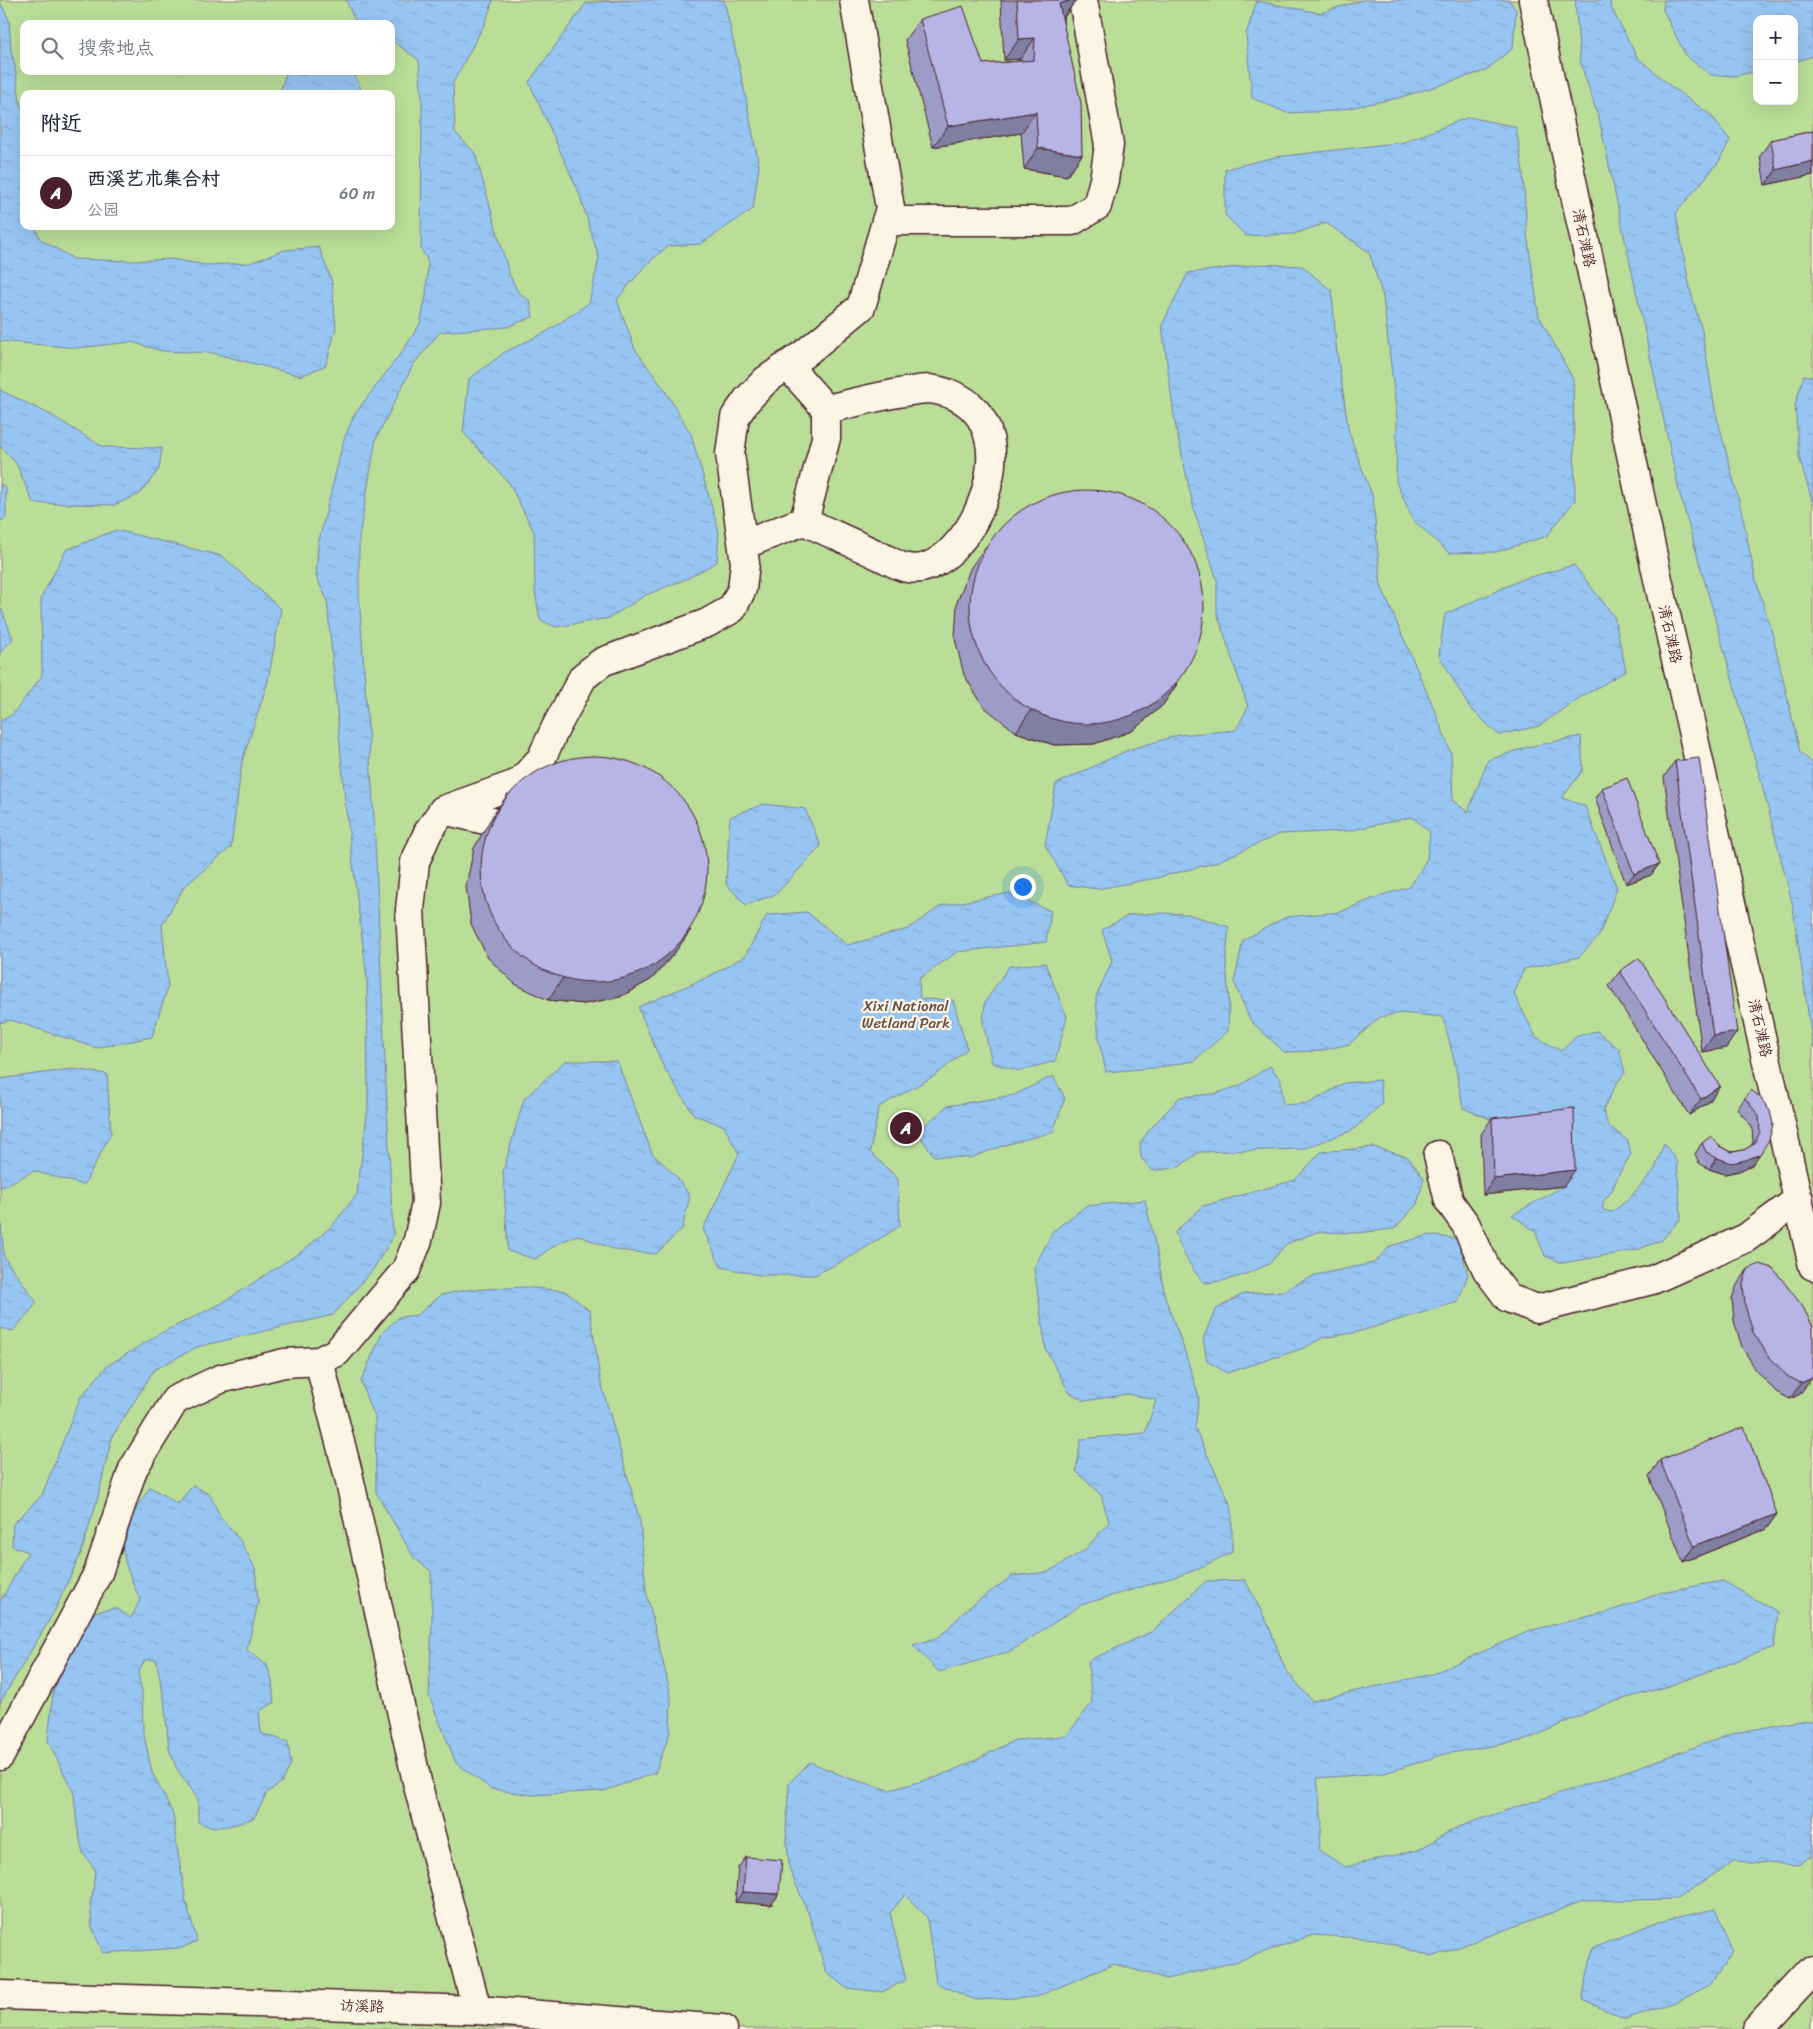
<!DOCTYPE html>
<html lang="zh">
<meta charset="utf-8">
<style>
:root{--surface:#fff;--page:#f6f6f7;--text:#1f2937;--muted:#747a83;--line:#e0e1e3;--accent:#4a1f2b}
body{margin:0;font-family:Sriracha,"LXGW WenKai TC",sans-serif;background:var(--page);color:var(--text)}
.controls{position:absolute;right:15px;top:15px;display:grid;overflow:hidden;border-radius:10px;box-shadow:0 5px 20px #0002}
.controls button{width:45px;height:45px;display:grid;place-items:center;padding:0;border:0;border-bottom:1px solid var(--line);background:var(--surface);color:var(--text);font:25px sans-serif}
.you{position:absolute;left:1022px;top:886px;width:18px;height:18px;margin:-12px;border:4px solid #fff;border-radius:50%;background:#1a73e8;box-shadow:0 0 0 8px #1a73e833}
.badge{display:grid;place-items:center;width:32px;height:32px;border-radius:50%;background:var(--accent);color:#fff;font-size:16px;font-weight:700}
.pin{position:absolute;translate:-50% -50%;border:2px solid #fff;box-shadow:0 1px 5px #0006}
.list{margin:0;padding:0;list-style:none}
h2{display:flex;justify-content:space-between;align-items:center;height:65px;margin:0;padding:0 20px;font-size:21px}
h2 small{font-size:16px;font-weight:400;color:var(--muted)}
.list li{display:grid;grid-template-columns:32px 1fr auto;gap:15px;align-items:center;box-sizing:border-box;height:75px;padding:0 20px;border-top:1px solid var(--line)}
.list b{display:block;font-size:19px;white-space:nowrap}
.list p{margin:0;font-size:16px;white-space:nowrap;color:var(--muted)}
.list em{font-size:16px;font-style:normal;color:var(--muted)}
.icon{flex:none;width:28px;height:28px;fill:none;stroke:currentColor;stroke-width:2;stroke-linecap:round;stroke-linejoin:round}
.map{position:relative;flex:none;width:1813px;height:2029px;overflow:hidden}
.search{position:absolute;background:var(--surface);box-shadow:0 5px 20px #0002;left:20px;top:20px;width:375px;height:55px;display:flex;align-items:center;gap:12px;box-sizing:border-box;padding:0 18px;border-radius:10px;color:var(--muted);font-size:19px}
.panel{position:absolute;background:var(--surface);box-shadow:0 5px 20px #0002;left:20px;top:90px;width:375px;height:140px;border-radius:10px}
.map>svg:first-child{display:block}
.green{fill:#bade98;stroke:#827e62;fill-rule:evenodd}
.water{fill:url(#water-ripples);stroke:#7883a2}
.lines{fill:none;stroke-linecap:round;stroke-linejoin:round}
.minor-casing{stroke:#4a1f2b;stroke-width:31}
.minor{stroke:#fcf5e5;stroke-width:28}
.wall{fill:#9d9cc6;stroke:#4a1f2b}
.shaded-wall{fill:#7f7fa1;stroke:#4a1f2b}
.building{fill:#b6b5e6;stroke:#4a1f2b}
.labels{text-anchor:middle;stroke-width:4.5;stroke-linejoin:round;paint-order:stroke}
.street-label{font-size:15px;fill:#4a1f2b;stroke:#fcf5e5}
.park-label{font-size:15px;fill:#664f46;stroke:#fcf5e5}
</style>
<div class="map">
<svg width="1813" height="2029" viewBox="0 0 1813 2029">
<defs>
<pattern id="water-ripples" width="26" height="14" patternUnits="userSpaceOnUse" patternTransform="scale(1.25)"><rect width="26" height="14" fill="#97c5f1"/><path d="M2 4q2-2 4 0t4 0M15 11q2-2 4 0t4 0" fill="none" stroke="#84a9cf"/></pattern>
</defs>
<rect width="100%" height="100%" fill="#fcf5e5"/>
<filter id="ink" filterUnits="userSpaceOnUse"><feTurbulence type="fractalNoise" baseFrequency=".02" numOctaves="2"/><feDisplacementMap in="SourceGraphic" scale="10" xChannelSelector="R" yChannelSelector="G"/><feConvolveMatrix kernelMatrix="1 2 1 2 8 2 1 2 1" color-interpolation-filters="sRGB"/></filter>
<g filter="url(#ink)">
<path class="green" d="M 0,0 L 1813,0 L 1813,2029 L 0,2029 ZM 1757,19 L 1794,19 L 1794,101 L 1757,101 ZM 24,24 L 391,24 L 391,71 L 24,71 ZM 24,94 L 391,94 L 391,226 L 24,226 Z"/>
<path class="water" d="M 346,0 L 493,0 L 485,23 L 453,83 L 455,132 L 475,153 L 509,274 L 518,292 L 530,301 L 533,317 L 507,327 L 440,332 L 413,365 L 376,439 L 359,537 L 359,595 L 374,817 L 393,1237 L 372,1271 L 333,1315 L 197,1347 L 154,1370 L 112,1437 L 97,1501 L 81,1553 L 54,1612 L 0,1703 L 0,1602 L 28,1552 L 12,1546 L 13,1524 L 42,1495 L 80,1398 L 107,1366 L 161,1333 L 222,1303 L 304,1250 L 333,1225 L 357,1194 L 368,1106 L 367,979 L 345,800 L 327,600 L 316,576 L 318,544 L 344,439 L 354,415 L 404,349 L 420,324 L 426,296 L 428,262 L 421,248 L 422,100 L 419,60 L 391,40 L 391,24 L 364,24 L 354,19 Z
M 631,0 L 724,0 L 744,88 L 759,166 L 753,209 L 701,244 L 668,246 L 644,267 L 617,300 L 635,349 L 664,389 L 691,434 L 719,532 L 717,562 L 688,578 L 646,595 L 609,618 L 556,627 L 540,620 L 535,591 L 534,532 L 509,483 L 463,432 L 469,379 L 505,352 L 548,331 L 589,303 L 599,258 L 579,193 L 529,82 L 586,3 Z
M 1363,0 L 1509,0 L 1516,10 L 1513,48 L 1485,71 L 1398,98 L 1334,111 L 1287,113 L 1252,98 L 1246,34 L 1257,1 L 1320,13 Z
M 1575,0 L 1610,0 L 1611,7 L 1637,57 L 1673,88 L 1711,115 L 1730,140 L 1718,163 L 1676,213 L 1690,289 L 1702,331 L 1715,409 L 1742,513 L 1755,577 L 1773,636 L 1800,752 L 1813,764 L 1813,1047 L 1792,902 L 1760,777 L 1679,491 L 1599,119 L 1580,61 Z
M 1664,0 L 1813,0 L 1813,56 L 1794,62 L 1794,19 L 1757,19 L 1757,71 L 1735,76 L 1711,75 L 1686,56 L 1663,10 Z
M 0,2 L 9,20 L 11,50 L 15,66 L 21,107 L 24,111 L 24,226 L 35,226 L 40,239 L 74,259 L 132,261 L 171,259 L 206,265 L 250,263 L 285,250 L 319,247 L 332,282 L 336,328 L 326,365 L 301,376 L 213,353 L 162,351 L 131,342 L 77,348 L 0,341 Z
M 287,71 L 353,71 L 363,94 L 279,94 Z
M 1469,117 L 1516,127 L 1523,172 L 1527,234 L 1539,316 L 1573,379 L 1575,500 L 1547,536 L 1496,552 L 1449,553 L 1413,520 L 1396,482 L 1397,418 L 1383,297 L 1369,252 L 1326,223 L 1294,234 L 1246,236 L 1225,215 L 1225,169 L 1276,157 L 1404,142 Z
M 1261,264 L 1302,266 L 1332,291 L 1336,345 L 1349,433 L 1373,498 L 1381,586 L 1435,711 L 1451,753 L 1453,801 L 1468,812 L 1488,760 L 1528,747 L 1581,736 L 1583,770 L 1562,798 L 1585,806 L 1617,888 L 1599,936 L 1579,957 L 1524,969 L 1514,994 L 1536,1037 L 1561,1051 L 1577,1036 L 1597,1031 L 1619,1049 L 1625,1073 L 1617,1083 L 1603,1110 L 1608,1125 L 1628,1141 L 1631,1154 L 1618,1176 L 1612,1191 L 1603,1202 L 1603,1210 L 1612,1212 L 1629,1199 L 1655,1169 L 1664,1143 L 1677,1162 L 1681,1218 L 1662,1240 L 1637,1250 L 1563,1263 L 1545,1256 L 1535,1231 L 1512,1215 L 1564,1186 L 1490,1119 L 1463,1108 L 1455,1064 L 1443,1017 L 1401,1013 L 1380,1017 L 1349,1044 L 1320,1051 L 1284,1052 L 1250,1020 L 1234,982 L 1243,940 L 1286,917 L 1340,912 L 1382,895 L 1410,887 L 1427,859 L 1430,832 L 1412,817 L 1348,831 L 1280,834 L 1214,863 L 1156,878 L 1098,889 L 1068,885 L 1045,845 L 1056,784 L 1128,750 L 1179,735 L 1236,730 L 1248,707 L 1217,613 L 1217,580 L 1194,510 L 1175,423 L 1162,325 L 1188,273 Z
M 1804,375 L 1813,377 L 1813,504 L 1799,457 L 1795,405 Z
M 0,390 L 51,415 L 103,447 L 162,448 L 159,469 L 140,494 L 114,505 L 33,503 L 16,463 L 0,446 Z
M 0,484 L 6,488 L 6,518 L 0,521 Z
M 116,530 L 222,556 L 281,609 L 268,681 L 242,762 L 231,847 L 184,887 L 162,925 L 168,986 L 152,1037 L 96,1048 L 11,1020 L 0,1023 L 0,721 L 12,715 L 42,676 L 41,598 L 66,550 Z
M 1574,565 L 1614,616 L 1626,671 L 1576,700 L 1539,726 L 1499,735 L 1469,707 L 1439,655 L 1445,614 L 1523,579 Z
M 0,609 L 2,610 L 13,639 L 0,653 Z
M 763,804 L 805,809 L 821,846 L 776,894 L 746,905 L 726,884 L 730,817 Z
M 1009,893 L 1051,911 L 1046,942 L 957,952 L 919,979 L 920,999 L 953,1000 L 967,1049 L 936,1075 L 879,1107 L 870,1152 L 898,1179 L 900,1226 L 854,1255 L 815,1275 L 759,1275 L 721,1267 L 703,1229 L 739,1154 L 724,1126 L 694,1115 L 663,1066 L 638,1007 L 708,977 L 745,956 L 767,915 L 807,912 L 847,945 L 908,929 L 941,906 Z
M 1159,913 L 1188,914 L 1229,927 L 1226,960 L 1229,1003 L 1228,1031 L 1194,1061 L 1153,1068 L 1106,1072 L 1099,1041 L 1096,997 L 1112,961 L 1102,930 L 1129,915 Z
M 1045,963 L 1067,1017 L 1055,1061 L 1020,1071 L 992,1063 L 983,1023 L 985,1002 L 1009,966 Z
M 565,1061 L 617,1061 L 652,1153 L 676,1176 L 690,1196 L 682,1229 L 656,1254 L 616,1250 L 577,1235 L 557,1244 L 535,1259 L 508,1251 L 503,1171 L 524,1099 Z
M 1270,1066 L 1281,1080 L 1283,1105 L 1310,1103 L 1344,1083 L 1380,1080 L 1382,1104 L 1353,1130 L 1303,1149 L 1199,1152 L 1179,1167 L 1153,1171 L 1141,1158 L 1140,1143 L 1150,1129 L 1180,1097 L 1214,1094 L 1239,1086 Z
M 72,1069 L 107,1074 L 111,1133 L 84,1185 L 34,1171 L 0,1188 L 0,1079 Z
M 1053,1076 L 1065,1098 L 1053,1132 L 1005,1145 L 970,1158 L 934,1156 L 917,1132 L 947,1106 L 1014,1095 Z
M 1374,1147 L 1408,1157 L 1424,1179 L 1417,1204 L 1394,1229 L 1356,1233 L 1317,1232 L 1286,1244 L 1269,1264 L 1244,1275 L 1222,1281 L 1204,1283 C 1190,1267 1182,1252 1175,1232 L 1203,1206 L 1295,1180 L 1321,1152 Z
M 1145,1200 L 1157,1252 L 1165,1297 L 1185,1352 L 1199,1397 L 1195,1428 L 1232,1508 L 1232,1552 L 1191,1572 L 1081,1605 L 1011,1651 L 939,1672 L 913,1645 L 939,1637 L 967,1609 L 1012,1576 L 1048,1572 L 1085,1550 L 1109,1522 L 1101,1495 L 1076,1471 L 1081,1439 L 1145,1433 L 1156,1400 L 1128,1394 L 1085,1401 L 1069,1392 L 1046,1350 L 1034,1268 L 1053,1231 L 1086,1206 Z
M 0,1212 L 4,1257 L 37,1303 L 13,1331 L 0,1328 Z
M 1429,1235 L 1458,1239 L 1468,1275 L 1458,1302 L 1354,1333 L 1322,1338 L 1304,1348 L 1227,1373 L 1207,1361 L 1203,1339 L 1215,1310 L 1243,1294 L 1283,1291 L 1315,1275 L 1374,1263 L 1390,1246 Z
M 525,1287 L 565,1291 L 590,1311 L 600,1379 L 640,1521 L 646,1591 L 671,1696 L 670,1733 L 655,1773 L 604,1791 L 532,1795 L 491,1789 L 456,1763 L 429,1696 L 432,1619 L 431,1571 L 414,1558 L 376,1492 L 375,1416 L 368,1402 L 361,1381 L 382,1333 L 399,1317 L 417,1315 L 441,1295 L 465,1290 Z
M 193,1485 L 210,1495 L 220,1516 L 240,1540 L 255,1568 L 258,1603 L 247,1650 L 267,1665 L 272,1681 L 274,1703 L 259,1711 L 261,1733 L 288,1742 L 291,1764 L 283,1781 L 267,1793 L 254,1818 C 235,1825 216,1832 198,1822 L 198,1799 L 177,1769 L 169,1749 L 164,1698 L 156,1660 L 145,1660 L 138,1673 L 142,1692 L 143,1731 L 152,1772 L 173,1814 L 177,1847 L 186,1901 L 197,1941 L 182,1948 L 103,1953 L 92,1927 L 90,1904 L 93,1891 L 95,1870 L 83,1853 L 77,1826 L 74,1794 L 48,1741 L 53,1692 L 78,1635 L 95,1612 L 115,1608 L 131,1618 L 140,1600 C 131,1578 114,1546 127,1523 C 134,1510 143,1499 150,1487 L 178,1504 Z
M 1245,1580 L 1268,1624 L 1285,1669 L 1312,1701 L 1432,1674 L 1532,1630 L 1611,1611 L 1667,1591 L 1723,1581 L 1778,1612 L 1774,1647 L 1669,1686 L 1606,1704 L 1526,1740 L 1445,1754 L 1385,1773 L 1317,1778 L 1322,1822 L 1319,1850 L 1345,1867 L 1418,1850 L 1454,1829 L 1480,1819 L 1621,1773 L 1735,1733 L 1798,1721 L 1813,1722 L 1813,1855 L 1798,1865 L 1734,1861 L 1677,1899 L 1583,1901 L 1432,1957 L 1376,1939 L 1313,1935 L 1235,1962 L 1167,1979 L 1114,1964 L 1036,1997 L 975,2000 L 936,1983 L 927,1917 L 905,1895 L 890,1913 L 906,1980 L 882,1992 L 846,1988 L 826,1972 L 809,1915 L 789,1868 L 786,1830 L 789,1783 L 810,1762 L 848,1778 L 890,1790 L 937,1777 L 974,1761 L 1015,1740 L 1066,1736 L 1092,1703 L 1088,1661 L 1153,1631 L 1206,1581 Z
M 1715,1909 L 1733,1952 L 1710,1985 L 1678,2001 L 1626,2019 L 1582,2000 L 1593,1948 L 1659,1921 Z"/>
<g class="lines">
<defs>
<path id="minor" d="M 1533,0 L 1659,584 L 1813,1266
M 886,221 L 1072,221 L 1097,206 L 1104,180 L 1109,145 L 1083,0
M 804,521 C 830,533 855,544 880,556 C 889,560 899,567 908,568 C 971,580 1047,405 930,389 C 924,389 917,390 911,391 C 882,395 854,403 826,409
M 743,545 L 804,521 L 826,438 L 826,409 L 787,365
M 443,810 L 497,823 L 518,846
M 1438,1155 L 1449,1201 L 1466,1225 L 1487,1270 L 1508,1298 L 1537,1309 L 1652,1280 L 1746,1238 L 1799,1199
M 319,1361 L 348,1473 L 418,1786 L 477,2010
M 0,1756 L 98,1573 L 133,1469 L 175,1400 L 220,1379 L 284,1363 L 319,1361 L 337,1352 L 406,1270 L 418,1240 L 426,1203 L 410,910 L 415,862 L 428,832 L 443,810 L 519,783 L 541,759 L 556,727 L 583,677 L 602,662 L 707,623 L 732,609 L 742,589 L 745,563 L 730,454 L 735,417 L 747,400 L 766,380 L 804,354 L 861,307 L 890,208 L 854,0
M 0,1995 L 477,2010 L 723,2029
M 1758,2029 L 1813,1970"/>
</defs>
<use href="#minor" class="minor-casing"/>
<use href="#minor" class="minor"/>
</g>
<path class="wall" d="M 1001,0 L 1076,0 L 1063,19 L 1082,155 L 1067,176 L 1024,169 L 1021,133 L 933,147 L 905,40 L 920,19 L 983,64 L 1020,61 L 1020,59 L 1004,60 Z
M 1813,131 L 1813,175 L 1765,185 L 1760,156 L 1771,140 Z
M 986,546 L 1177,684 L 1163,705 L 1132,731 L 1094,744 L 1054,745 L 1016,732 L 984,707 L 964,675 L 955,639 L 957,602 L 971,567 Z
M 1675,761 L 1726,1048 L 1702,1052 L 1664,777 Z
M 1602,788 L 1659,864 L 1651,875 L 1626,884 L 1595,798 Z
M 508,794 L 676,951 L 652,979 L 620,997 L 584,1004 L 548,1000 L 515,984 L 488,958 L 471,924 L 466,886 L 474,848 L 493,815 Z
M 1620,971 L 1720,1086 L 1709,1102 L 1689,1115 L 1609,986 Z
M 1745,1098 L 1770,1111 L 1752,1165 L 1739,1171 L 1725,1174 L 1709,1169 L 1699,1163 L 1695,1154 L 1702,1143 L 1719,1146 L 1732,1152 L 1744,1150 L 1751,1146 L 1753,1142 L 1752,1127 L 1737,1109 Z
M 1492,1118 L 1564,1186 L 1483,1195 L 1481,1134 Z
M 1748,1269 L 1813,1327 L 1800,1394 L 1790,1399 L 1776,1392 L 1756,1370 L 1742,1347 L 1734,1321 L 1732,1298 L 1737,1285 Z
M 1660,1460 L 1777,1514 L 1766,1529 L 1683,1562 L 1649,1476 Z
M 746,1857 L 779,1894 L 771,1905 L 735,1902 L 738,1868 Z"/>
<path class="shaded-wall" d="M 1072,0 L 1076,0 L 1062,19 L 1059,4 Z
M 1035,38 L 1020,59 L 1004,60 L 1019,39 Z
M 1036,112 L 1021,133 L 933,147 L 948,126 Z
M 1038,148 L 1082,155 L 1067,176 L 1024,169 Z
M 1813,161 L 1813,175 L 1765,185 L 1776,170 Z
M 1177,684 L 1163,705 L 1132,731 L 1094,744 L 1054,745 L 1016,732 L 1030,711 Z
M 1659,864 L 1651,875 L 1626,884 L 1634,874 Z
M 691,930 L 676,951 L 652,979 L 620,997 L 584,1004 L 548,1000 L 562,979 Z
M 1737,1032 L 1726,1048 L 1702,1052 L 1713,1036 Z
M 1720,1086 L 1709,1102 L 1689,1115 L 1701,1099 Z
M 1760,1154 L 1752,1165 L 1739,1171 L 1725,1174 L 1709,1169 L 1717,1158 Z
M 1575,1170 L 1564,1186 L 1483,1195 L 1494,1179 Z
M 1812,1378 L 1800,1394 L 1790,1399 L 1801,1383 Z
M 1777,1514 L 1766,1529 L 1683,1562 L 1694,1546 Z
M 743,1892 L 779,1894 L 771,1905 L 735,1902 Z"/>
<path class="building" d="M 1017,0 L 1072,0 L 1059,4 L 1081,103 L 1082,155 L 1038,148 L 1036,112 L 948,126 L 920,19 L 963,6 L 983,64 L 1034,60 L 1035,38 L 1019,39 Z
M 1813,131 L 1813,161 L 1776,170 L 1771,140 Z
M970 607a117 117 0 1 1 234 0a117 117 0 1 1-234 0Z
M481 869a113 113 0 1 1 226 0a113 113 0 1 1-226 0Z
M 1699,758 L 1737,1032 L 1713,1036 L 1675,761 Z
M 1627,778 L 1659,864 L 1634,874 L 1602,788 Z
M 1639,958 L 1720,1086 L 1701,1099 L 1620,971 Z
M 1751,1090 L 1760,1097 L 1770,1111 L 1773,1124 L 1769,1140 L 1760,1154 L 1746,1160 L 1732,1163 L 1717,1158 L 1706,1152 L 1702,1143 L 1711,1136 L 1719,1146 L 1732,1152 L 1744,1150 L 1754,1144 L 1760,1132 L 1759,1116 L 1745,1098 Z
M 1574,1108 L 1575,1170 L 1494,1179 L 1492,1118 Z
M 1760,1264 L 1773,1268 L 1803,1307 L 1813,1327 L 1813,1376 L 1812,1378 L 1801,1383 L 1787,1376 L 1767,1354 L 1753,1332 L 1745,1305 L 1743,1283 L 1748,1269 Z
M 1744,1427 L 1777,1514 L 1694,1546 L 1660,1460 Z
M 746,1857 L 782,1860 L 779,1894 L 743,1892 Z"/>
</g>
<g class="labels">
<g class="street-label">
<text transform="translate(1584 238) rotate(78)" y="5">清石滩路</text>
<text transform="translate(1670 634) rotate(77)" y="5">清石滩路</text>
<text transform="translate(1760 1028) rotate(77)" y="5">清石滩路</text>
<text transform="translate(362 2006) rotate(2)" y="5">访溪路</text>
</g>
<g class="park-label">
<text x="906" y="1011">Xixi National<tspan x="906" dy="17">Wetland Park</tspan></text>
</g>
</g>
</svg>
<div class="controls">
<button>+</button>
<button>−</button>
</div>
<div class="you"></div>
<div class="pin badge" style="left:906px;top:1128px">A</div>
<div class="search"><svg class="icon" aria-label="search" viewBox="0 0 24 24"><circle cx="10" cy="10" r="6"/><path d="M15 15l6 6"/></svg>搜索地点</div>
<section class="panel">
<h2>附近<small></small></h2>
<ul class="list">
<li><span class="badge">A</span><div><b>西溪艺术集合村</b><p>公园</p></div><em>60 m</em></li>
</ul>
</section>
</div>
